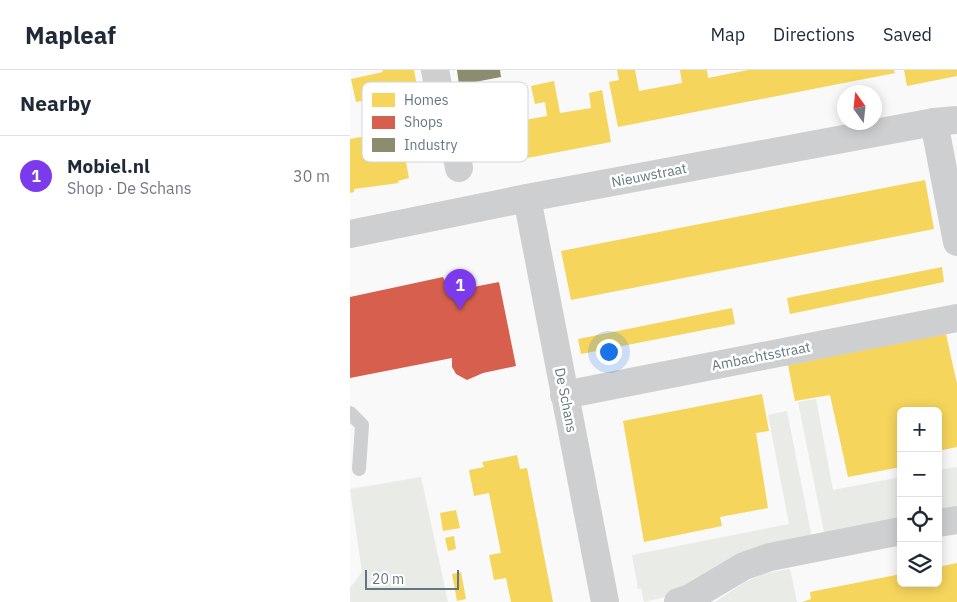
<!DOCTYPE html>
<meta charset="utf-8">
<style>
:root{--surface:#fff;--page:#f6f6f7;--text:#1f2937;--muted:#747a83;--line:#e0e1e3;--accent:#7c3aed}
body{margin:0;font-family:"IBM Plex Sans",sans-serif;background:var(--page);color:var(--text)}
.controls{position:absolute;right:15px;bottom:15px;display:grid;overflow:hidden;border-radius:8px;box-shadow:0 2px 12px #0003}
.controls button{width:45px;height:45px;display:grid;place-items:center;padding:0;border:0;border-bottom:1px solid var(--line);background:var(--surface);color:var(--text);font:25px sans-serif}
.compass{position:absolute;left:487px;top:15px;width:45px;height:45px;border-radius:50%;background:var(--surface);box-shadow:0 2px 12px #0003;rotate:345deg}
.scale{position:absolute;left:15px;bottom:12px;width:94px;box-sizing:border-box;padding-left:5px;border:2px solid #657683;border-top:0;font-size:14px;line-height:18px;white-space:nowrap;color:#657683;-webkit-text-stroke:4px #fff;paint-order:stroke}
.you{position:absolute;left:258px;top:281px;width:18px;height:18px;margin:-12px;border:4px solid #fff;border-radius:50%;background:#1a73e8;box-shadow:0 0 0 8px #1a73e833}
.badge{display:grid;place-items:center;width:32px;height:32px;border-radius:50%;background:var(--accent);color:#fff;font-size:16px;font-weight:700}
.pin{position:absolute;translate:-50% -41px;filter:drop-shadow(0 1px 2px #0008)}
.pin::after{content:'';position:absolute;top:26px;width:18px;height:15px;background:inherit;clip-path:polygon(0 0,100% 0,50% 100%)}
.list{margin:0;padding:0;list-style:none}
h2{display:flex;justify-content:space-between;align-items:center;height:65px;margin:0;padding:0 20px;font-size:21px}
h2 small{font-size:16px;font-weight:400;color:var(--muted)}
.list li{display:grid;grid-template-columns:32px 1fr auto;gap:15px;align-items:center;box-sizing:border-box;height:80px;padding:0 20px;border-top:1px solid var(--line)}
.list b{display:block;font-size:19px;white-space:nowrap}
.list p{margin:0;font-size:16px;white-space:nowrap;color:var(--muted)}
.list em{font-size:16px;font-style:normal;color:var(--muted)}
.icon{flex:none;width:28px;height:28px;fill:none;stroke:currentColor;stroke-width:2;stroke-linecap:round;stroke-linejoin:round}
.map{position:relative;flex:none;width:607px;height:532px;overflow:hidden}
header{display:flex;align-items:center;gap:30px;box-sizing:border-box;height:70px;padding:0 25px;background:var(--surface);border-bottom:1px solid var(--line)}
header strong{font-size:24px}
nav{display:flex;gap:28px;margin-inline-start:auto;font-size:18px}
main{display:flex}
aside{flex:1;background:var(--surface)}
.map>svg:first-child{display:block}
.green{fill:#e8ebe6}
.homes{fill:#f6d55c}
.shops{fill:#d6604d}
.industry{fill:#8c8c6e}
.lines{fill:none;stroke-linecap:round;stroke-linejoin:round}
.service{stroke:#cecfd0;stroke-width:14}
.minor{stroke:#cecfd0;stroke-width:28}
.tertiary{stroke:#cecfd0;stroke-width:28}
.labels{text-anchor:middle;stroke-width:5;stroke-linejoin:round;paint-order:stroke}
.street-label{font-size:14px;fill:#657683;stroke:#fff}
.key{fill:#fff;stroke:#d1d6da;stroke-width:1}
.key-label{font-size:14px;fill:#657683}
</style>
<header>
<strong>Mapleaf</strong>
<nav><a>Map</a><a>Directions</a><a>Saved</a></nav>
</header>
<main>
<aside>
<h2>Nearby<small></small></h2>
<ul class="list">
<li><span class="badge">1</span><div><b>Mobiel.nl</b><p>Shop · De Schans</p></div><em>30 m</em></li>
</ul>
</aside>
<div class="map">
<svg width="607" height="532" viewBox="0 0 607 532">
<rect width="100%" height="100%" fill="#f9f9f9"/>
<path class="green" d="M 466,329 L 483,420 L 551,407 L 551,452 L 475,467 L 448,332 Z
M 437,341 L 462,468 L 328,524 L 294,532 L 291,518 L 288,519 L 282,485 L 439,454 L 418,345 Z
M 607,397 L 607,441 L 588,444 L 588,400 Z
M 71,407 L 98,532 L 0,532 L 0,518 L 12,502 L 0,419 Z
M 440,499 L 447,532 L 365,532 L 395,512 L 416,503 Z"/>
<path class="homes" d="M 32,0 L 64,0 L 71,37 L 41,43 L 35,14 L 22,16 L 24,29 L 6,32 L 1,9 L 33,2 Z
M 267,0 L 285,0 L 289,21 L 332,13 L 330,0 L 357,0 L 358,8 L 398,0 L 544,0 L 545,3 L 268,57 L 259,12 L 269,10 Z
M 554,0 L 607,0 L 607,6 L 557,16 Z
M 204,11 L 210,43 L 241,38 L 239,23 L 252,20 L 261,72 L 177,88 L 175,78 L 141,84 L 136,57 L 197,46 L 195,32 L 185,34 L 181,16 Z
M 50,60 L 59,108 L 48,111 L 49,113 L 4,119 L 4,122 L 0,123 L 0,69 Z
M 575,110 L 584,159 L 221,230 L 211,181 Z
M 592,197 L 594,212 L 440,244 L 437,228 Z
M 382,238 L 385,254 L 231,284 L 228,269 Z
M 596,264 L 607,314 L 607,377 L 588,381 L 588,341 L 551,341 L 551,397 L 498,407 L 480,325 L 445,331 L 438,295 Z
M 412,324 L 419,361 L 406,363 L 418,438 L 370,447 L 372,456 L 294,472 L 273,351 Z
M 167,385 L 170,399 L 177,398 L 203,532 L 161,532 L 156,508 L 144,510 L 139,485 L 151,483 L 139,423 L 124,426 L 119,400 L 134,397 L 132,392 Z
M 106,440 L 110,458 L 93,461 L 90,443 Z
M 104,466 L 106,479 L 98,481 L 95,468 Z
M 607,493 L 607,532 L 452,532 L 461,529 L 460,522 L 551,504 L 551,513 L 588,513 L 588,497 Z
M 111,502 L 116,529 L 107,531 L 102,504 Z"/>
<path class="shops" d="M 93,207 L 101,222 L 108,216 L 113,219 L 149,212 L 166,296 L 133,303 L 117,310 L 106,304 L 102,297 L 102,288 L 0,308 L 0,227 Z"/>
<path class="industry" d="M 107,0 L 150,0 L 151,7 L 109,15 Z"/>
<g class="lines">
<path class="service" d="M 0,343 L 12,355 L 9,399"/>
<path class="minor" d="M 85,0 L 98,66 L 105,75 L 109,98
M 584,52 L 607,172
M 177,128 L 255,532
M 214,325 L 607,248
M 588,453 L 607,450
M 328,532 L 340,528 L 394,496 L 420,487 L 551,461"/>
<path class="tertiary" d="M 0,164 L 177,128 L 584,52 L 607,50"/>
</g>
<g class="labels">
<g class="street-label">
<text transform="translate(299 105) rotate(-11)" y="5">Nieuwstraat</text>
<text transform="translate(411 286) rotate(-11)" y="5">Ambachtsstraat</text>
<text transform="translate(216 330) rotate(79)" y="5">De Schans</text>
</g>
</g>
<rect x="12" y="12" width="166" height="80" rx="8" class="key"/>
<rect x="22" y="23" width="23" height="14" fill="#f6d55c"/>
<rect x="22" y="46" width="23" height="13" fill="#d6604d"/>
<rect x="22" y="68" width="23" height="14" fill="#8c8c6e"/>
<g class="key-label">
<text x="54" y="35">Homes</text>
<text x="54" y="57">Shops</text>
<text x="54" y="80">Industry</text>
</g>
</svg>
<div class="controls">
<button>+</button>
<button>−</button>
<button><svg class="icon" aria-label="locate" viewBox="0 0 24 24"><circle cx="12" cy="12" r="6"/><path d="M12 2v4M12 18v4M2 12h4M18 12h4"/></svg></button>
<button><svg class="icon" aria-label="layers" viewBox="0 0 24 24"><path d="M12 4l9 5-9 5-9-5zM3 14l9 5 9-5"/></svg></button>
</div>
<svg class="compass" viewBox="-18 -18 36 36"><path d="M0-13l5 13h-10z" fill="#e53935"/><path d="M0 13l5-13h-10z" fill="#747a83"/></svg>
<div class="scale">20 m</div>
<div class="you"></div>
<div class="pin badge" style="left:110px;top:240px">1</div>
</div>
</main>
